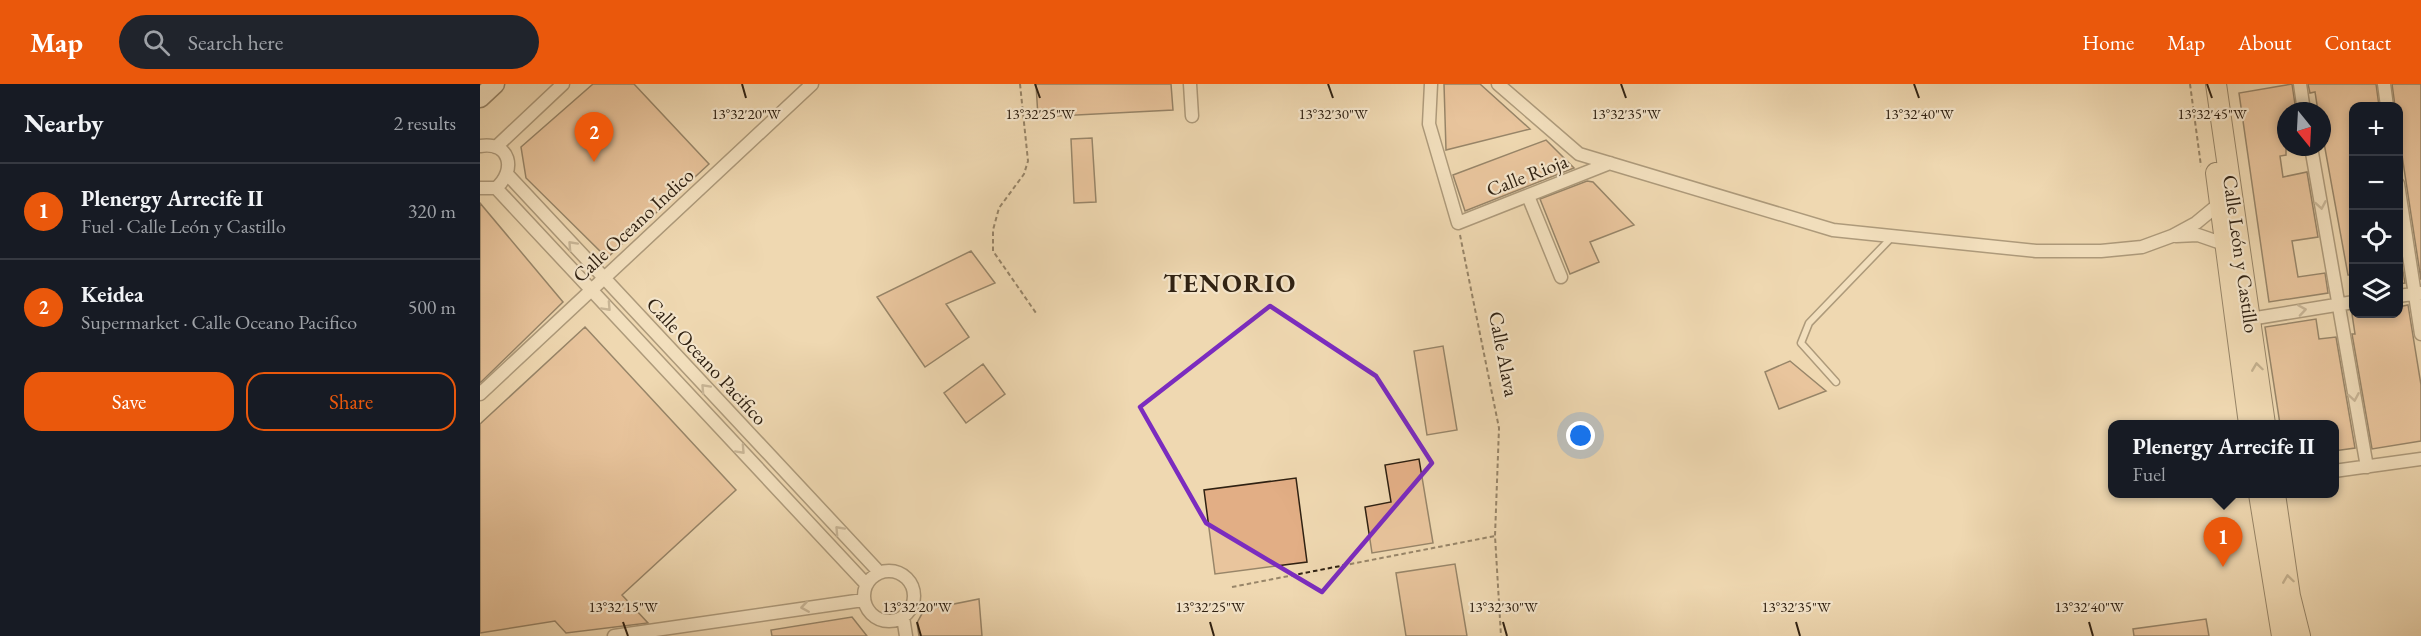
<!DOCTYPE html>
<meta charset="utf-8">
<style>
:root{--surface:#171b24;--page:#20242c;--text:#f1f3f6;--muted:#9ea1a6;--line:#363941;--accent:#ea580c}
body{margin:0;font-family:"EB Garamond",serif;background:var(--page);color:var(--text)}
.controls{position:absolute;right:18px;top:18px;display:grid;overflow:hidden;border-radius:12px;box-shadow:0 3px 9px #0003}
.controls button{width:54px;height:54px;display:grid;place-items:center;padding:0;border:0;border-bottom:2px solid var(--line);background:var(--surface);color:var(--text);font:30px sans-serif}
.compass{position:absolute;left:1797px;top:18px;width:54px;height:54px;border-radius:50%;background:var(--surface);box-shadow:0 3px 9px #0003;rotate:162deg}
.you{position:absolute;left:1101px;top:352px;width:21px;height:21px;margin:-15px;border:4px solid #fff;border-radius:50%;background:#1a73e8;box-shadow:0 0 0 9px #1a73e833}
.badge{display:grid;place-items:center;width:39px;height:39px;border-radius:50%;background:var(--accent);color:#fff;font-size:20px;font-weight:700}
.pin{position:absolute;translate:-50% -50px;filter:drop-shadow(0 2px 3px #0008)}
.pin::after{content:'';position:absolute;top:32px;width:21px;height:18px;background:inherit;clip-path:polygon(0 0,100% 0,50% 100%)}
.popup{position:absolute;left:1628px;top:336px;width:231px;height:78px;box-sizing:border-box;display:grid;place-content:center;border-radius:12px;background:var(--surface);filter:drop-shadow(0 2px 4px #0005);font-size:20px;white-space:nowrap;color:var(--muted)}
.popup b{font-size:22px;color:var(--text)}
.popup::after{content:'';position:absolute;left:50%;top:100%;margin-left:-12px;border:12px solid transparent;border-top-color:var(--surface)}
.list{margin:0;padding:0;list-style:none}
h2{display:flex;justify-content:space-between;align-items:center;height:78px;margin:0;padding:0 24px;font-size:26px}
h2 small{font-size:20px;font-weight:400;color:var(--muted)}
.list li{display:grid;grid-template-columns:39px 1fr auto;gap:18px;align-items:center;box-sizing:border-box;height:96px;padding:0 24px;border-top:2px solid var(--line)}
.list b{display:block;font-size:22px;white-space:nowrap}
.list p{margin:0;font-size:20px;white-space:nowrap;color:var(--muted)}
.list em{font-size:20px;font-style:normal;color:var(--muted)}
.actions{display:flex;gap:12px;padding:18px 24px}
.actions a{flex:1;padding:14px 0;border:2px solid var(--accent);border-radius:18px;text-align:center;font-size:21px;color:var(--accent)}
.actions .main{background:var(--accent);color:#fff}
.icon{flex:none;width:33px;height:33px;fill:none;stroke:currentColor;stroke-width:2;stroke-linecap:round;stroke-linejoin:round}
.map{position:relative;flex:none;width:1941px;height:552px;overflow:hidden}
header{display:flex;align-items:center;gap:36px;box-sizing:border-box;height:84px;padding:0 30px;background:var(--accent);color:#fff}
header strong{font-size:28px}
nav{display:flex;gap:33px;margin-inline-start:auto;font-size:21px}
.search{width:420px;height:54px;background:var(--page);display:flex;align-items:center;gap:15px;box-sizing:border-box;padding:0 21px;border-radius:33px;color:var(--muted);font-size:22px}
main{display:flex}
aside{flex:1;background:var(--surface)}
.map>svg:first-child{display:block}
.building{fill:#e2ae85;stroke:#2f2112;stroke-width:1.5}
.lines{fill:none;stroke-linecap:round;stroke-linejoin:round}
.service-casing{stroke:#5f4f3a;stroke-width:9}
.minor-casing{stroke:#5f4f3a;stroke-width:15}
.secondary-casing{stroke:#2f2112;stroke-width:21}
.primary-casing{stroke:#2f2112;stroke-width:22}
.path{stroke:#2f2112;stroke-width:2;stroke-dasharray:4.5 3;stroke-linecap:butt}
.service{stroke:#f5e6cc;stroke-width:6}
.minor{stroke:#f5e6cc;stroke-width:12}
.secondary{stroke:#f5e6cc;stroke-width:18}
.primary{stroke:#efd8b1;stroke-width:20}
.oneway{stroke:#9c8d78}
.oneway2{stroke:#8f7c62}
.marked{fill:none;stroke:#7b2cbf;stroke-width:4.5;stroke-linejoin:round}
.ticks{fill:none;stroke:#2f2112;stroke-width:2}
.labels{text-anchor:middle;stroke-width:4.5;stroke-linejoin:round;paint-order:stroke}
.street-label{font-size:20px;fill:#2f2112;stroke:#f5e6cc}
.district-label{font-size:26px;font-weight:bold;letter-spacing:1.5px;fill:#2f2112;stroke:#f5e6cc}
.ticks-label{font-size:15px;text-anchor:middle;fill:#2f2112;stroke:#f5e6cc;stroke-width:4.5;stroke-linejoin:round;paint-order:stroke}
</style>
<header>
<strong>Map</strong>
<div class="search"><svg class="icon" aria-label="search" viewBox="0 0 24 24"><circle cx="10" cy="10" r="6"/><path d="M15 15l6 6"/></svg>Search here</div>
<nav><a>Home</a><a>Map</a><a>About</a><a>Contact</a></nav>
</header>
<main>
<aside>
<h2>Nearby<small>2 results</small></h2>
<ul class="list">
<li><span class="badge">1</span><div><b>Plenergy Arrecife II</b><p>Fuel · Calle León y Castillo</p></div><em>320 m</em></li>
<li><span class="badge">2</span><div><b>Keidea</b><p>Supermarket · Calle Oceano Pacifico</p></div><em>500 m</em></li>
</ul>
<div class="actions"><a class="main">Save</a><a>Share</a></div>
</aside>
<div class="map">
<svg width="1941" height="552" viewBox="0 0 1941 552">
<rect width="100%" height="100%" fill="#efd8b1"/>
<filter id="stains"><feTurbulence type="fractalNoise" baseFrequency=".00333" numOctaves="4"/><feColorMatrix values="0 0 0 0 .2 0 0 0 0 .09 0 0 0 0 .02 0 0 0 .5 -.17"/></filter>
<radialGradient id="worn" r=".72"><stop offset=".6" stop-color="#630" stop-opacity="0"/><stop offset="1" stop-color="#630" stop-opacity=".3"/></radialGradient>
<path class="building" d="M 113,0 L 154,0 L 229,80 L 127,174 L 46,94 L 41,63 Z
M 556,0 L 691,0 L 693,26 L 558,33 Z
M 964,0 L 1000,0 L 1050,45 L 966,66 Z
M 1812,0 L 1816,27 L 1806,27 L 1806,71 L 1800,72 L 1803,93 L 1827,88 L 1838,153 L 1812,157 L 1818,193 L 1845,189 L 1848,209 L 1789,218 L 1759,9 Z
M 1828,0 L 1896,0 L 1899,22 L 1874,22 L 1874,191 L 1868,191 L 1842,48 L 1842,27 L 1838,27 L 1835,8 L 1830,9 Z
M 1912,0 L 1941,0 L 1941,196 L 1918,45 L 1918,22 L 1915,22 Z
M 612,54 L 616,118 L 594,119 L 591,55 Z
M 1066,56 L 1094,84 L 985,127 L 973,91 Z
M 1107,97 L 1113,98 L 1154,141 L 1110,158 L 1119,178 L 1090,190 L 1060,115 Z
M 0,119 L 83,218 L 0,299 Z
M 1918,158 L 1925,199 L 1918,200 Z
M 491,167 L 515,199 L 466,220 L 489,253 L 445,283 L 397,213 Z
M 1928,221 L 1941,301 L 1941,357 L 1892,365 L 1872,250 L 1875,250 L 1872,230 L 1918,230 L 1918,223 Z
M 1836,235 L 1839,255 L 1856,253 L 1875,364 L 1854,367 L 1854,340 L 1800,340 L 1785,243 Z
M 105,243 L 256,406 L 142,511 L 168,539 L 86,549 L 75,537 L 0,549 L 0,340 Z
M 963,262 L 977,346 L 947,351 L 934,267 Z
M 1310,277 L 1346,307 L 1299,325 L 1285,288 Z
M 503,280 L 525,310 L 486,339 L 464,309 Z
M 939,375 L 953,459 L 892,469 L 885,423 L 911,418 L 905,381 Z
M 816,394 L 827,478 L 735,490 L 724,406 Z
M 975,480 L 987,552 L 926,552 L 916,489 Z
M 499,515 L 502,552 L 439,552 L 437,539 L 444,526 Z
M 372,533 L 387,552 L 292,552 L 291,546 Z
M 1726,535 L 1729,552 L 1654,552 L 1653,545 Z"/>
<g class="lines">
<defs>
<path id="service" d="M 1356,298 L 1321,259 L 1329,239 L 1412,153"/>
<path id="minor" d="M 710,0 L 712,32
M 951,0 L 949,40 L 978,139 L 1130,79
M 1018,0 L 1099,70 L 1353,146 L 1556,167 L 1621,167 L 1662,163 L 1692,152 L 1716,139 L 1739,120
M 1820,0 L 1824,27
M 1904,0 L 1907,22
M 0,62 C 30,57 37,86 16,104 L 0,104
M 16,63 L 83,0
M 1831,63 L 1887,383
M 28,91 L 399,488
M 1918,100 L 1941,250
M 16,104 L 386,500
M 1048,112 L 1081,193
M 1696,152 L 1718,151 L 1744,160
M 1918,212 L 1941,209
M 1770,235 L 1874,218
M 0,310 L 332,0
M 1854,387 L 1941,375
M384 512a25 25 0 1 1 50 0a25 25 0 1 1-50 0Z
M 423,533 L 426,552
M 134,552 L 383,516"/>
<path id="secondary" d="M 0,14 L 15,0"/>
<path id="primary" d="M 1736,0 L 1785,340
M 1736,89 L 1769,340
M 1779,410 L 1802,552
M 1795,410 L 1810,512 L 1820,552"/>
</defs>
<use href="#service" class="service-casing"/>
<use href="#minor" class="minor-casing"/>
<use href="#secondary" class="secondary-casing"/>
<use href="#primary" class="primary-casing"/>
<path class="path" d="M 540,0 L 548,77 L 544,90 L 519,124 L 513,146 L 513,167 L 556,229
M 1710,0 L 1721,82
M 980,151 L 1019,344 L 1015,452 L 1021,552
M 752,503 L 1015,452"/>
<use href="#service" class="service"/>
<use href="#minor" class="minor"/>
<use href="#secondary" class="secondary"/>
<use href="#primary" class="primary"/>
</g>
<defs><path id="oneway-chevron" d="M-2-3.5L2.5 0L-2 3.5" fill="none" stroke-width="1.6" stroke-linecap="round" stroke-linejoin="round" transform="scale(1.5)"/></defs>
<g class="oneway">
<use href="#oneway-chevron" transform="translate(1841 121) rotate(80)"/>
<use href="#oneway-chevron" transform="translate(92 161) rotate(-133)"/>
<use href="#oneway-chevron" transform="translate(127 223) rotate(47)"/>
<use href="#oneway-chevron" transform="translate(1822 226) rotate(-9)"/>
<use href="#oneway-chevron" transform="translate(225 304) rotate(-133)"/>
<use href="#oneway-chevron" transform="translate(1874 313) rotate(80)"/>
<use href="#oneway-chevron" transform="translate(261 366) rotate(47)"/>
<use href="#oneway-chevron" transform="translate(359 446) rotate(-133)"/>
<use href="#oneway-chevron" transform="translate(325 523) rotate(171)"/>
</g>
<g class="oneway2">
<use href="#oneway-chevron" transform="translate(1777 283) rotate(-98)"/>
<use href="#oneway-chevron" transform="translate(1808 495) rotate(-98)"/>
</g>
<path d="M0 0H1941V552H0ZM 790,222 L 896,292 L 952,379 L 842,508 L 726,439 L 660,323 Z" fill="#efd8b1" fill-opacity=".55" fill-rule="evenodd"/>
<path class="marked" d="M 790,222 L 896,292 L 952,379 L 842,508 L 726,439 L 660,323 Z"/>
<path class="ticks" d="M 262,0 L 266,14M 555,0 L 560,14M 848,0 L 853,14M 1141,0 L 1146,14M 1434,0 L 1439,14M 1727,0 L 1732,14M 143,538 L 148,552M 437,538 L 441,552M 730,538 L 734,552M 1023,538 L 1027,552M 1316,538 L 1320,552M 1609,538 L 1613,552"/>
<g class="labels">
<g class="street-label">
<text transform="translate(1047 91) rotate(-21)" y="7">Calle Rioja</text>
<text transform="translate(153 141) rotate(-43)" y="7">Calle Oceano Indico</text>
<text transform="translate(1761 170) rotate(82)" y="7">Calle León y Castillo</text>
<text transform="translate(1024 270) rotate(79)" y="7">Calle Alava</text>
<text transform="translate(227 277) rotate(47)" y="7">Calle Oceano Pacifico</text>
</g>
<g class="district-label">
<text x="750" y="208">TENORIO</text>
</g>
</g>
<g class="ticks-label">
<text x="266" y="35">13°32'20"W</text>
<text x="560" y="35">13°32'25"W</text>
<text x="853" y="35">13°32'30"W</text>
<text x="1146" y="35">13°32'35"W</text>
<text x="1439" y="35">13°32'40"W</text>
<text x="1732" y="35">13°32'45"W</text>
<text x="143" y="528">13°32'15"W</text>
<text x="437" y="528">13°32'20"W</text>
<text x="730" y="528">13°32'25"W</text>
<text x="1023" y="528">13°32'30"W</text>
<text x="1316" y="528">13°32'35"W</text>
<text x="1609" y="528">13°32'40"W</text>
</g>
<rect width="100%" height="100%" filter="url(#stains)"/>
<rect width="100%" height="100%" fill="url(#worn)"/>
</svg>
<div class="controls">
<button>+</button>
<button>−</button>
<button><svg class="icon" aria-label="locate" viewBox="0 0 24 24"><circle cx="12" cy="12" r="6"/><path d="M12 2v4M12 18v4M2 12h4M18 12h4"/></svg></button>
<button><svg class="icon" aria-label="layers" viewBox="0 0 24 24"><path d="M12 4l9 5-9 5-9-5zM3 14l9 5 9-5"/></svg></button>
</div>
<svg class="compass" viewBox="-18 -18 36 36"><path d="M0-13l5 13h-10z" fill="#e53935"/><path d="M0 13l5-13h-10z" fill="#9ea1a6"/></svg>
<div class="you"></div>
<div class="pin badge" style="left:1743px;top:483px">1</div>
<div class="popup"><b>Plenergy Arrecife II</b>Fuel</div>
<div class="pin badge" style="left:114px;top:78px">2</div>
</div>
</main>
